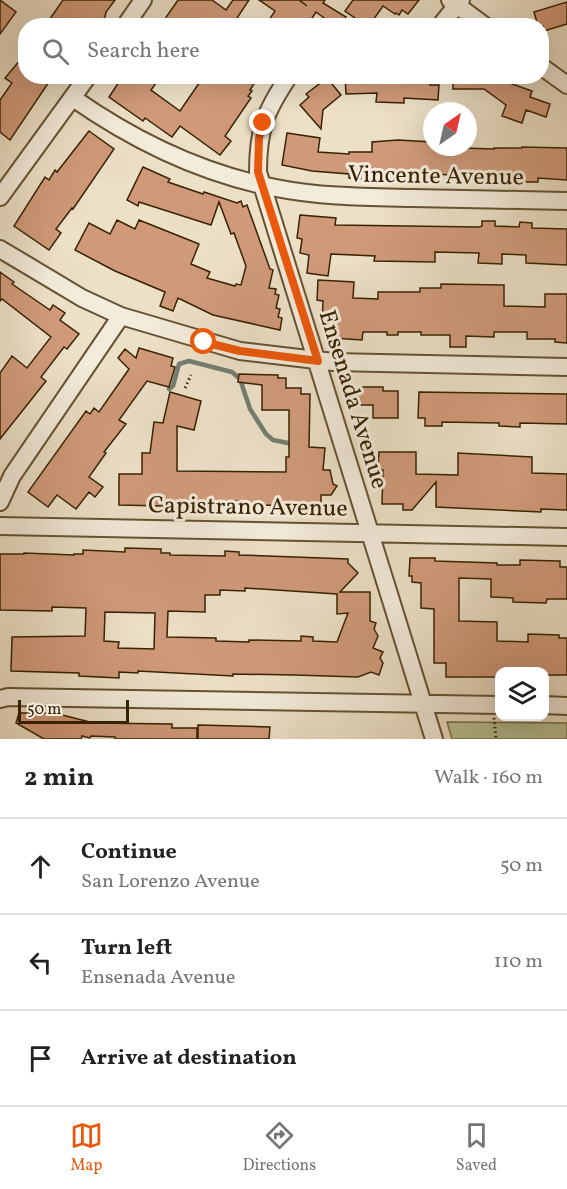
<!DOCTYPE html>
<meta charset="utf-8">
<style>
:root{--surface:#fff;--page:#f6f6f6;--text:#222;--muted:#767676;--line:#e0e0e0;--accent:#ea580c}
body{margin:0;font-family:Vollkorn,serif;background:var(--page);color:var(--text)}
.controls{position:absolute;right:18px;bottom:18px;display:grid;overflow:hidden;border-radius:12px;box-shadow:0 6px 24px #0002}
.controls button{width:54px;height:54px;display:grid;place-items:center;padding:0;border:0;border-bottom:2px solid var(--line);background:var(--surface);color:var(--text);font:30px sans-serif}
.compass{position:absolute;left:423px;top:102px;width:54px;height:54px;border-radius:50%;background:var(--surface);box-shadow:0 6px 24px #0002;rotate:34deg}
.scale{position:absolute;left:18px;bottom:15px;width:111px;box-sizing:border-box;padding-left:6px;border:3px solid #382200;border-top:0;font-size:16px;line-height:21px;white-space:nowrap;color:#382200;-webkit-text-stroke:4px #f3ebdb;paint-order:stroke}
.stop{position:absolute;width:18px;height:18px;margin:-14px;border:4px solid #ea580c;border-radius:50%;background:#fff}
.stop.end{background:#ea580c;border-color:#fff;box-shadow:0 2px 6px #0008}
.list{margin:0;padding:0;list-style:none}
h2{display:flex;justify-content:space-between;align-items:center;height:78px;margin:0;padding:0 24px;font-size:26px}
h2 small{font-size:20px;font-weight:400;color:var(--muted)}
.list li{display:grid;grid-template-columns:39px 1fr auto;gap:18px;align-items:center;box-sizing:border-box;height:96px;padding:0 24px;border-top:2px solid var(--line)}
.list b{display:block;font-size:22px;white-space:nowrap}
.list p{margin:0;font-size:20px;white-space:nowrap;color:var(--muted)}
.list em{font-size:20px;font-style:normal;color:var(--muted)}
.icon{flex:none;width:33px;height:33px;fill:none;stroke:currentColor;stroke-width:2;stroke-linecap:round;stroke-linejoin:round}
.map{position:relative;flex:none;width:567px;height:739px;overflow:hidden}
.search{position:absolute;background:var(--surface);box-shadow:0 6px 24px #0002;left:18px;right:18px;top:18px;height:66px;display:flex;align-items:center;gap:15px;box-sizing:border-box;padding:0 21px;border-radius:24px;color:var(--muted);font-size:22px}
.sheet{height:366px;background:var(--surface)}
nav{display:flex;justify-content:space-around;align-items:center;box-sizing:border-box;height:84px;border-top:2px solid var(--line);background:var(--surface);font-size:16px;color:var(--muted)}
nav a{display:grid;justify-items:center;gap:3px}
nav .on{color:var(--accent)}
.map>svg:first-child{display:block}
.green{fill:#b8c296;stroke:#78724b;stroke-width:1.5}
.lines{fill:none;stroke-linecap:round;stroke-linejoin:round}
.stream{stroke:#737e71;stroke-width:4.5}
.building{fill:#d09a7a;stroke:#382200;stroke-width:1.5;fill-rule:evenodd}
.street-casing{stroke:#655232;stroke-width:20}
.path{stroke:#382200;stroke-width:3;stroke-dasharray:1.5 3;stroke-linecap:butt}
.street{stroke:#f3ebdb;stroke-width:16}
.route{stroke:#ea580c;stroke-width:8}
.labels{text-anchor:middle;stroke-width:6;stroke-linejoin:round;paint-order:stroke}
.street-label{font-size:24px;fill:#382200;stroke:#f3ebdb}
</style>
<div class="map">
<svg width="567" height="739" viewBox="0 0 567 739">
<rect width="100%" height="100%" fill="#ece0c7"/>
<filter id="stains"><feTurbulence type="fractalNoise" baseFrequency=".00333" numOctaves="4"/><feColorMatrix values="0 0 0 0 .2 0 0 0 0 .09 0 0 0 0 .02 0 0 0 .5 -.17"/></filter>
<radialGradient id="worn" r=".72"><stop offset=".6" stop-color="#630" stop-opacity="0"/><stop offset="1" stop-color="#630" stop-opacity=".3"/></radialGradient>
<path class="green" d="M 447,722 L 567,723 L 567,739 L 452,739 Z"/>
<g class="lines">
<path class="stream" d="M 169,389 L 173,386 L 179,364 L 189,361 L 232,372 L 240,379 L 250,409 L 266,434 L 273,440 L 293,444"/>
</g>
<path class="building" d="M 0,0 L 16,12 L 0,34 Z
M 63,0 L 115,0 L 106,12 L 103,26 L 45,26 Z
M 178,0 L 212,0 L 226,10 L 233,0 L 249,0 L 237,18 L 248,26 L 160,26 Z
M 259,0 L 299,0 L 307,6 L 299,0 L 325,0 L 323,3 L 346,17 L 340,26 L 335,26 L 316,12 L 307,26 L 265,26 L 275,11 Z
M 353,0 L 419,0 L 408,14 L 402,10 L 399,15 L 396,13 L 395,14 L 383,6 L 371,23 L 368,21 L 365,25 L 345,11 Z
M 567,2 L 567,24 L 544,31 L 543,26 L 538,26 L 534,12 Z
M 26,53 L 26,76 L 53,76 L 10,140 L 0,132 L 0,100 L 12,83 L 5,78 Z
M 123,76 L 161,76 L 151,90 L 180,111 L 204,76 L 259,76 L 250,90 L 252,91 L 248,96 L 251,98 L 225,136 L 231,141 L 220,155 L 180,126 L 172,137 L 145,118 L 143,121 L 109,97 Z
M 345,76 L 431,76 L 430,85 L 439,85 L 438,100 L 404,98 L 404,103 L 376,102 L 377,93 L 346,94 Z
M 453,76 L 507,76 L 504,81 L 532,91 L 530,97 L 550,104 L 546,117 L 526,110 L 522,123 L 502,116 L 506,105 L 484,89 L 453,89 Z
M 327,78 L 341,95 L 323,110 L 321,129 L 300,105 L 309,97 L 306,94 Z
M 89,131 L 114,149 L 73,209 L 72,208 L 56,229 L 61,233 L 49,250 L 14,226 L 45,177 L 49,180 L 55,170 L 57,172 Z
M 287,133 L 320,138 L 318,152 L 349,154 L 349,152 L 372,152 L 372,142 L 398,140 L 432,142 L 432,147 L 494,149 L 494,148 L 522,148 L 522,147 L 567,148 L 567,180 L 538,178 L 538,182 L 522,182 L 522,179 L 485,178 L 485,176 L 395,173 L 361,174 L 361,179 L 349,178 L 349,174 L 312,171 L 282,165 Z
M 143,167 L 170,179 L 168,182 L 203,194 L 204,192 L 237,203 L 241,201 L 243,207 L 247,205 L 270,269 L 273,270 L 269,288 L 276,289 L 275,294 L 279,295 L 276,308 L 280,309 L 278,317 L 282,318 L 280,330 L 213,315 L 178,298 L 173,311 L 160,306 L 165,292 L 115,271 L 75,250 L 89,223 L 110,234 L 117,220 L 135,229 L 139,220 L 199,244 L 191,264 L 210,272 L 207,278 L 235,286 L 236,284 L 241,285 L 246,266 L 234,233 L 231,234 L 219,202 L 211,225 L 139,202 L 138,206 L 127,200 Z
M 300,215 L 336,218 L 335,225 L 479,227 L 482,226 L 482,221 L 495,221 L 495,226 L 519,227 L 520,222 L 532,223 L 532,228 L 567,229 L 567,265 L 526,263 L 526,255 L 502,254 L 502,264 L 478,263 L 479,253 L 435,252 L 435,262 L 374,261 L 375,256 L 331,254 L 328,276 L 307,273 L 309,255 L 300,253 L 302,239 L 297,238 Z
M 0,272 L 14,282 L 12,284 L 50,310 L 53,305 L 65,313 L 60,320 L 79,334 L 67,349 L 64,347 L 41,377 L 46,381 L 0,439 L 0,373 L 12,356 L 27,368 L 51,337 L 2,299 L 0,301 Z
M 318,280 L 354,282 L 353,298 L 378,299 L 378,292 L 420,292 L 420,288 L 441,288 L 441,284 L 504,285 L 504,306 L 545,307 L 545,294 L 567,294 L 567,343 L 555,342 L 555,339 L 527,339 L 527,332 L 494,332 L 494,337 L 466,336 L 466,347 L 450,347 L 450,335 L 421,335 L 421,332 L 398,332 L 398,335 L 387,335 L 387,332 L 363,332 L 362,340 L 332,338 L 333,327 L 328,327 L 328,323 L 322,323 L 323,301 L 317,300 Z
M 139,348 L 173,358 L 171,366 L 175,367 L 169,387 L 147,381 L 119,420 L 126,424 L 104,452 L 106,453 L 89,477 L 103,487 L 95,497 L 89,492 L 76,509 L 57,495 L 48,507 L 28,492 L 86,411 L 90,414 L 94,408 L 99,412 L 129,369 L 118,358 L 125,349 L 136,358 Z
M 239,374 L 278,375 L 278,378 L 286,378 L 286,388 L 301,388 L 301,394 L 310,394 L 309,447 L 325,448 L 323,470 L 330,470 L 333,484 L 337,486 L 331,495 L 321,495 L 321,506 L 248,505 L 248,501 L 224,501 L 224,507 L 194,503 L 164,504 L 164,506 L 119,505 L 119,474 L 142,474 L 142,453 L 150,453 L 154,422 L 163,423 L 170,392 L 201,401 L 194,430 L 177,426 L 177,471 L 286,472 L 286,457 L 289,457 L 289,410 L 262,410 L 262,385 L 238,382 Z
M 351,387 L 383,387 L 383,391 L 398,391 L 398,418 L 373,418 L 373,405 L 360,405 L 360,400 L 351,400 Z
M 419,392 L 567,394 L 567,424 L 520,423 L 520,427 L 499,426 L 499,423 L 442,422 L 442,426 L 425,426 L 425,418 L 418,418 Z
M 379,452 L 416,452 L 416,474 L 458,475 L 458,453 L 532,457 L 532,473 L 567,474 L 567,510 L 541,509 L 541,512 L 436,507 L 436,482 L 412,510 L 403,510 L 403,504 L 382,504 L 383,470 L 378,470 Z
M 125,548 L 161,549 L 161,553 L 170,553 L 170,555 L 225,556 L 225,551 L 239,552 L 239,555 L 348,559 L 348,563 L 358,573 L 340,592 L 370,592 L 370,621 L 376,623 L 374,629 L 378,636 L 373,648 L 383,652 L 380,658 L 383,663 L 379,675 L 371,672 L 358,677 L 294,675 L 233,674 L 233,676 L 138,671 L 138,673 L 119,672 L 119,678 L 79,676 L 79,673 L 11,671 L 12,637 L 85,636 L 86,608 L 52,607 L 52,611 L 0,610 L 0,554 L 24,554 L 24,553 L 74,555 L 74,554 L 83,554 L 83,550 L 125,552 ZM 245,588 L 337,594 L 337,614 L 348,613 L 337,642 L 313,641 L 313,637 L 301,636 L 301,641 L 249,640 L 249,642 L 216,641 L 216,638 L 167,637 L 168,611 L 205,612 L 205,595 L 220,595 L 220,590 L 245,591 ZM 105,612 L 155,613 L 154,649 L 118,648 L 119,642 L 104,641 Z
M 410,558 L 435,558 L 435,561 L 497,563 L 497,565 L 520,565 L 520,560 L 560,561 L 560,567 L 567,567 L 567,599 L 547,599 L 546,603 L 513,602 L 513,598 L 491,597 L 491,579 L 459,578 L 459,621 L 497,622 L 497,641 L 528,642 L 528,634 L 559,635 L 559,638 L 567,638 L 567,675 L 544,675 L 544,672 L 500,672 L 500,677 L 446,677 L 446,663 L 434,663 L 434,609 L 421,608 L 421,583 L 412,582 L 412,576 L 409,576 Z
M 19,713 L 54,713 L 94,723 L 172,724 L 172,728 L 197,728 L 197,739 L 115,739 L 115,737 L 91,736 L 90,738 L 82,736 L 81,739 L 44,739 L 16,723 Z
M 198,725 L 270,727 L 269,739 L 198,739 Z"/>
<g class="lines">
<defs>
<path id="street" d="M 450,0 L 485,26
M 125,26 L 143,0
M 440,26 L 461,0
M 542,67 L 567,85
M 289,76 C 265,112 258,129 258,172 L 434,739
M 73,98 C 133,140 203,174 276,188 C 321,197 366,197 412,198 C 464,199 515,200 567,201
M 0,197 L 88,76
M 0,249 L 82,298 L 121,316 L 240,351 L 333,362 L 567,367
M 0,502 L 12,476 L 121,316
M 0,526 L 567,537
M 0,699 L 8,697 L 500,705
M 544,705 L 567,706"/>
</defs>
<use href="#street" class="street-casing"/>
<path class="path" d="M 185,388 L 191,375
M 494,718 L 496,739"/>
<use href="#street" class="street"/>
</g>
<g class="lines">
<path class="route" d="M 204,342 L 240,351 L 318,361 L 258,172 L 259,138 L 263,123"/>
</g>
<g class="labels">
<g class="street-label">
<text transform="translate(436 175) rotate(1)" y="8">Vincente Avenue</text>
<text transform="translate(354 399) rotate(73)" y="8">Ensenada Avenue</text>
<text transform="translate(248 506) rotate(1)" y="8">Capistrano Avenue</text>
</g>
</g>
<rect width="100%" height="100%" filter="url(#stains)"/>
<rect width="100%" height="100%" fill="url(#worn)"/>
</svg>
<div class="controls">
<button><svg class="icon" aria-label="layers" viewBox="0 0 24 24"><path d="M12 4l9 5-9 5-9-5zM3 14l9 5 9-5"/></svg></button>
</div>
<svg class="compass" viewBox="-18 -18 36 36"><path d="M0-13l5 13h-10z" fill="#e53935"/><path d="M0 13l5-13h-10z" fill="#767676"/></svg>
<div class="scale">50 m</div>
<div class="stop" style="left:204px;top:342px"></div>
<div class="stop end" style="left:263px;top:123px"></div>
<div class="search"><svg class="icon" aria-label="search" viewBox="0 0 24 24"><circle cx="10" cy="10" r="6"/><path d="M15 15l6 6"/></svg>Search here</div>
</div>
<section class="sheet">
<h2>2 min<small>Walk · 160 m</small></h2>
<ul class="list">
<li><svg class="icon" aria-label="ahead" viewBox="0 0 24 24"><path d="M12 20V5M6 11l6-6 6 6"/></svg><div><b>Continue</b><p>San Lorenzo Avenue</p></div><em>50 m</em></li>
<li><svg class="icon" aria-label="left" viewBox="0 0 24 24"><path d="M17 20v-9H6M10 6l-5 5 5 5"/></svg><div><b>Turn left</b><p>Ensenada Avenue</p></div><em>110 m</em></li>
<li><svg class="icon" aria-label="arrive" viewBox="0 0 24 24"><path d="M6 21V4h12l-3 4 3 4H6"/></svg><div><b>Arrive at destination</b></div></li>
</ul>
</section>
<nav>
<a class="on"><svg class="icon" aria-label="map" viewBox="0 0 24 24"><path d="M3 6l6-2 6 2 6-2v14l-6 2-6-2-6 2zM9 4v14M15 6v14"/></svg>Map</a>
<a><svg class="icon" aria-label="directions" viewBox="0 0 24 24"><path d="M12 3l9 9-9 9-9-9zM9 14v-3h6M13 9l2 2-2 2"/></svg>Directions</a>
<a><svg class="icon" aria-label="saved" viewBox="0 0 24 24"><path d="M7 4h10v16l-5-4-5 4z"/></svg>Saved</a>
</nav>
